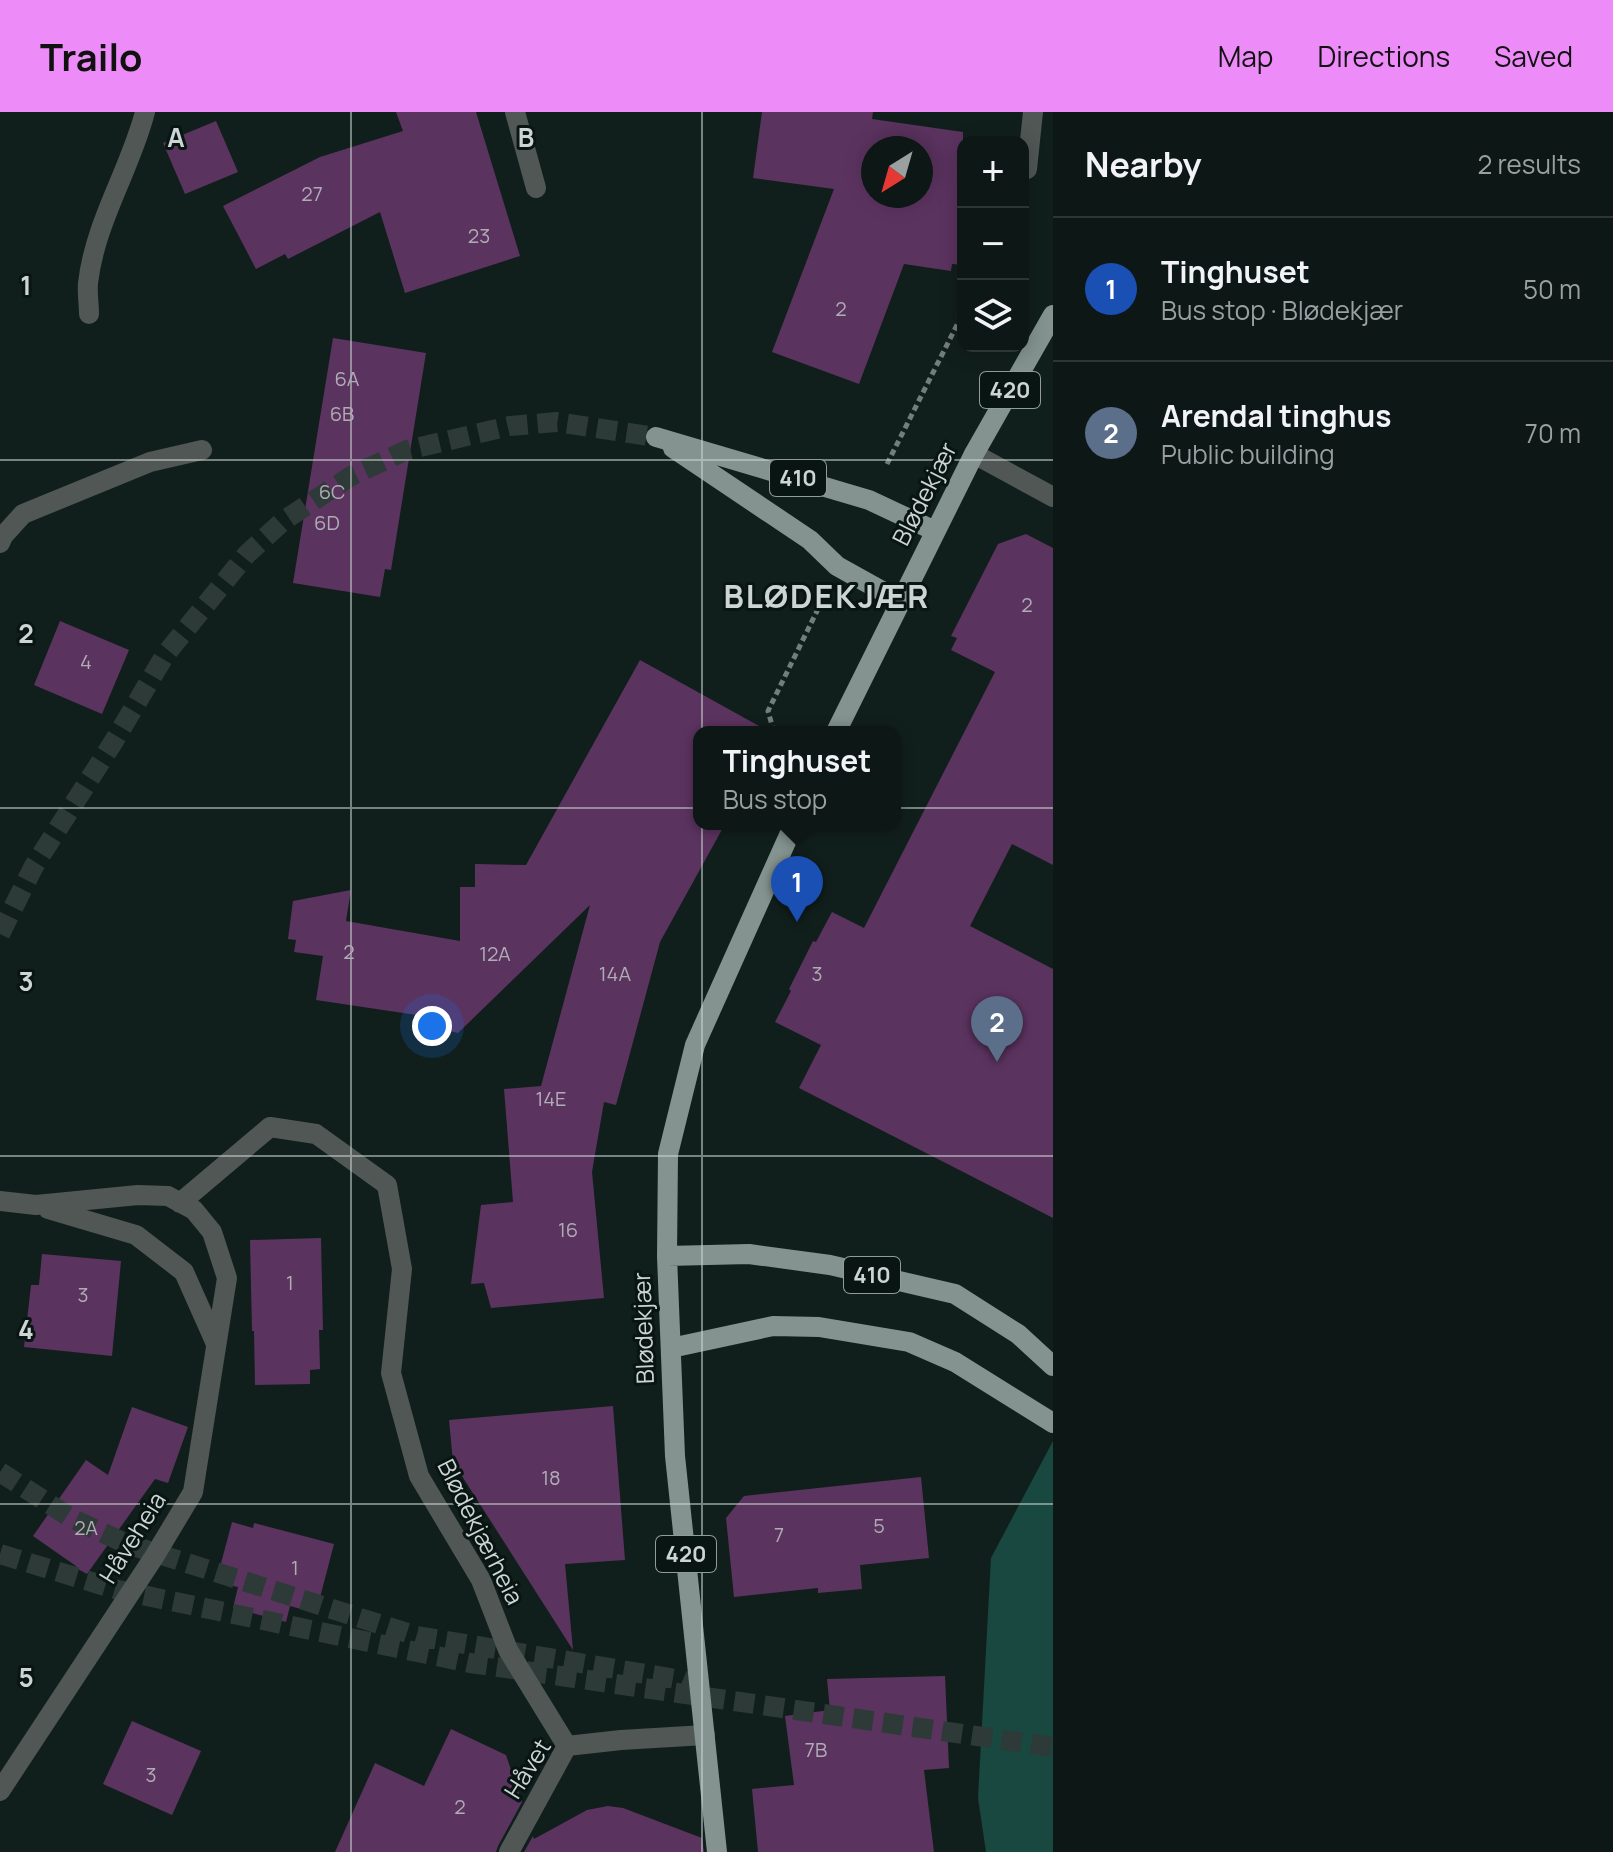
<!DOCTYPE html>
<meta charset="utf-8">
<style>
:root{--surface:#0d1715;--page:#1b2422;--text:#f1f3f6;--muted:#9a9fa0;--line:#2d3634;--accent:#ed8cf9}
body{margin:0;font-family:Manrope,sans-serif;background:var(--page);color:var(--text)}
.controls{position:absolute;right:24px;top:24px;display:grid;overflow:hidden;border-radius:16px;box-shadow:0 4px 20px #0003}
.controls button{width:72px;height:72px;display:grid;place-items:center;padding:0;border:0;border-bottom:2px solid var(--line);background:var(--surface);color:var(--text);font:40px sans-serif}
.compass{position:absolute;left:861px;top:24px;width:72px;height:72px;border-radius:50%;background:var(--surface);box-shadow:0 4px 20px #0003;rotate:217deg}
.you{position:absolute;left:432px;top:914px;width:28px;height:28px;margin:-20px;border:6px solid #fff;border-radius:50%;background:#1a73e8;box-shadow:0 0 0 12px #1a73e833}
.badge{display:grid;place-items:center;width:52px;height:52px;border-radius:50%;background:var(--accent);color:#fff;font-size:26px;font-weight:700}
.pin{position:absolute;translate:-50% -66px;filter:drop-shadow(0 2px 4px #0008)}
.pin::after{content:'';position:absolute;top:42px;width:28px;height:24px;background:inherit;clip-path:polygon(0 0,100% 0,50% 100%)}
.popup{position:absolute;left:693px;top:614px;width:208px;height:104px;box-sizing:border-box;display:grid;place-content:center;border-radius:16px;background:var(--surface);filter:drop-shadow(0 2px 6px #0005);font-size:26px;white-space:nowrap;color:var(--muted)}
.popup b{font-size:30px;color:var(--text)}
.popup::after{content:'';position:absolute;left:50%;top:100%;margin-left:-16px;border:16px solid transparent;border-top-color:var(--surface)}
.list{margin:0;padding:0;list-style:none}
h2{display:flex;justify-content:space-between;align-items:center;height:104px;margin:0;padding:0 32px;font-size:34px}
h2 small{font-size:26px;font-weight:400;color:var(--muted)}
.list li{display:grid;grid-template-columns:52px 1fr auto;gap:24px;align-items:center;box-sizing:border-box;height:144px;padding:0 32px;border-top:2px solid var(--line)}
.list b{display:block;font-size:30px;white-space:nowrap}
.list p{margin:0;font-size:26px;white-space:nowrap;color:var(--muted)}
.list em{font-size:26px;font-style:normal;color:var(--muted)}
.icon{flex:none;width:44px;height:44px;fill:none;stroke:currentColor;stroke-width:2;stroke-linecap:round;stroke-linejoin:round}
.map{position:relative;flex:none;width:1053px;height:1740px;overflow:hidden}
header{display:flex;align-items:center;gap:48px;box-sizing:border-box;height:112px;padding:0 40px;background:var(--accent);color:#111}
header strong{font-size:38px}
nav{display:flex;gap:44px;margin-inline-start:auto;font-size:28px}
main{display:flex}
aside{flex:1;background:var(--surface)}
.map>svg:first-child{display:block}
.forest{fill:#194840}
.building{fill:#5b335f;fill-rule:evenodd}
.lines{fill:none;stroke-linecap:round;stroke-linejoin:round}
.major-tunnel{stroke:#2d3a37;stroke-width:20;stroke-dasharray:20 10;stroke-linecap:butt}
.path{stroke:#737e7c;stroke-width:5;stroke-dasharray:6 4;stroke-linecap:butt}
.minor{stroke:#505755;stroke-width:20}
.major{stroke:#84938f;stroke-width:20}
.grid{fill:none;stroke:#ccd5d3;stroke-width:2;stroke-opacity:0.55}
.labels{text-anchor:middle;stroke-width:6;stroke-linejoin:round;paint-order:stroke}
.number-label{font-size:20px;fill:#b0acb6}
.shield{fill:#081513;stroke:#919b99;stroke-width:2}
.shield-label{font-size:22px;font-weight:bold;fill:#ccd5d3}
.street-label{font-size:24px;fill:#ccd5d3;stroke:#081513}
.district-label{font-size:32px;font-weight:bold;letter-spacing:2px;fill:#ccd5d3;stroke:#081513}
.grid-label{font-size:26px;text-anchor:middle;font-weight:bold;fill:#ccd5d3;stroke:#081513;stroke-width:6;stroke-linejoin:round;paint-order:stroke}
</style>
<header>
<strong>Trailo</strong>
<nav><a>Map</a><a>Directions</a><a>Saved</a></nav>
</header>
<main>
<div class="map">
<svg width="1053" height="1740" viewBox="0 0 1053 1740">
<rect width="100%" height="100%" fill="#111f1c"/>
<path class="forest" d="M 1053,1329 L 1053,1740 L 986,1740 L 978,1686 L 991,1446 Z"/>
<path class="building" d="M 396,0 L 476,0 L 520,144 L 405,181 L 380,100 L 288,147 L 285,142 L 256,157 L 223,94 L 320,45 L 403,19 Z
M 762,0 L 873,0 L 872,7 L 963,20 L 963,153 L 952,152 L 951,159 L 904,152 L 859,272 L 772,240 L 834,77 L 753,66 ZM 873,36 L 921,36 L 921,84 L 873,84 Z
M 216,9 L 238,60 L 185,82 L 163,31 Z
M 333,226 L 426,241 L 391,458 L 385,457 L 380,485 L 293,471 Z
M 1026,422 L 1053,436 L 1053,753 L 1012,732 L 970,814 L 1053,857 L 1053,1106 L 799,976 L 821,933 L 775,910 L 791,879 L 789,877 L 813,829 L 816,830 L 832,800 L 864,816 L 995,560 L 951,538 L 957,526 L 951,524 L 998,432 Z
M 60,509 L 129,538 L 102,602 L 34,573 Z
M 640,548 L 770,620 L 699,620 L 699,712 L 725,712 L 660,830 L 616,993 L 604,990 L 592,1060 L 604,1186 L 491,1196 L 484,1171 L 471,1172 L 481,1093 L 513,1090 L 504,977 L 541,974 L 590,793 L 458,921 L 432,915 L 430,905 L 316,888 L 323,844 L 294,840 L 296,828 L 288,827 L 293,789 L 351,778 L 346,809 L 460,829 L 460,775 L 475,775 L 475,752 L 526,753 Z
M 321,1126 L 323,1218 L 319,1218 L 320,1257 L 310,1258 L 310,1272 L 255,1273 L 254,1219 L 252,1219 L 250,1128 Z
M 42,1142 L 121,1149 L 112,1244 L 24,1235 L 31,1173 L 39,1173 Z
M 613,1294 L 625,1448 L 565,1452 L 573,1538 L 453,1350 L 449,1308 Z
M 132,1295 L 188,1315 L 168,1371 L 155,1367 L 87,1462 L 76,1456 L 76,1454 L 33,1424 L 86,1348 L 108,1363 Z
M 921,1365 L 929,1446 L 860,1453 L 862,1477 L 818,1481 L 818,1476 L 734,1485 L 726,1406 L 744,1384 Z
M 232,1410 L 253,1416 L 254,1411 L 334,1432 L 316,1501 L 290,1494 L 286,1510 L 233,1496 L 238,1475 L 216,1470 Z
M 945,1564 L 949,1656 L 924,1658 L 934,1740 L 758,1740 L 752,1677 L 794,1673 L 785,1604 L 830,1598 L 827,1567 Z
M 132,1609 L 201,1639 L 172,1703 L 103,1672 Z
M 451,1617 L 506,1643 L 522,1690 L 498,1734 L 496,1740 L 335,1740 L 375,1651 L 424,1674 Z
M 608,1694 L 623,1696 L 702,1726 L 704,1740 L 524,1740 L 533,1724 L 534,1727 L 587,1698 Z"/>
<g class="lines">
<path class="major-tunnel" d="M 0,822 L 34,754 L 114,629 L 165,543 L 247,442 L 283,409 L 351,364 L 407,338 L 510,314 L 557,310 L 656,325
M 0,1360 L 71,1406 L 127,1432 L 417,1524 L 682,1568 L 708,1579
M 0,1442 L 118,1478 L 470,1551 L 1053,1635"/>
<path class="path" d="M 887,352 L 963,201
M 774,620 L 768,599 L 818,497"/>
<path class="minor" d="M 515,0 L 536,76
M 1027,57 L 1033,0
M 89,202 C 89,192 87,181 88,171 C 95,110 130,58 145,0
M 974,342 L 1053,385
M 0,431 L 3,424 L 23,402 L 150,350 L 202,338
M 0,1089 L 36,1093 L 138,1083 L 168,1084 L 194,1098 L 212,1120 L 227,1166 L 193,1380 L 154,1445 L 0,1679
M 180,1091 L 270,1015 L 316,1022 L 387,1073 L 402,1157 L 391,1261 L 419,1364 L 481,1468 L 508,1538 L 567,1634
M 48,1097 L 136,1123 L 184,1160 L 216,1232
M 509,1740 L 567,1634 L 621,1628 L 705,1623"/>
<path class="major" d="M 656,325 L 869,388 L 935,419
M 673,336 L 810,428 L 837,454 L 900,489
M 836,620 L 974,342 L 1053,203
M 667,1144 L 749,1142 L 830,1153 L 955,1182 L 1018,1222 L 1053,1254
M 671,1236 L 773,1214 L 819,1215 L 909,1230 L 955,1250 L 1053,1311
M 717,1740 L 675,1344 L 667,1144 L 668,1042 L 695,933 L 794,712"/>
</g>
<path class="grid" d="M 351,0 L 351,1740M 702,0 L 702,1740M 0,348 L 1053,348M 0,696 L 1053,696M 0,1044 L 1053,1044M 0,1392 L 1053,1392"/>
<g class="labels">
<g class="number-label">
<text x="312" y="89">27</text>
<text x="479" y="131">23</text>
<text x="841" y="204">2</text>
<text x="347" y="274">6A</text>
<text x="342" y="309">6B</text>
<text x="332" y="387">6C</text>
<text x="327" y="418">6D</text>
<text x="1027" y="500">2</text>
<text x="86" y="557">4</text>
<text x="349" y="847">2</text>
<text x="495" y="849">12A</text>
<text x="615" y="869">14A</text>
<text x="817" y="869">3</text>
<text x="551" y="994">14E</text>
<text x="568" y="1125">16</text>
<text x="290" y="1178">1</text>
<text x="83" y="1190">3</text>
<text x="551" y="1373">18</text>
<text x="879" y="1421">5</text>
<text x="86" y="1423">2A</text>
<text x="779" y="1430">7</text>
<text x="295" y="1463">1</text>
<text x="816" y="1645">7B</text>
<text x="151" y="1670">3</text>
<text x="460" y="1702">2</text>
</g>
<g class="shield">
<rect x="980" y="260" width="60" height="36" rx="6"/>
<rect x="770" y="348" width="56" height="36" rx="6"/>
<rect x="844" y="1145" width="56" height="36" rx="6"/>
<rect x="656" y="1424" width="60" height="36" rx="6"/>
</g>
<g class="shield-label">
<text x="1010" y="286">420</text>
<text x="798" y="374">410</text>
<text x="872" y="1171">410</text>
<text x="686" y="1450">420</text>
</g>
<g class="street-label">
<text transform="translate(925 382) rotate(-63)" y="8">Blødekjær</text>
<text transform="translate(644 1216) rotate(-92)" y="8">Blødekjær</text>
<text transform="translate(480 1420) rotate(63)" y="8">Blødekjærheia</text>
<text transform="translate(133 1426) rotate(-58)" y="8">Håveheia</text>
<text transform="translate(528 1657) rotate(-58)" y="8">Håvet</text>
</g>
<g class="district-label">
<text x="827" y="496">BLØDEKJÆR</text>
</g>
</g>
<g class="grid-label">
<text x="176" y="35">A</text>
<text x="526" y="35">B</text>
<text x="26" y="183">1</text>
<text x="26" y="531">2</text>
<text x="26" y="879">3</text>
<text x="26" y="1227">4</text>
<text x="26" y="1575">5</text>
</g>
</svg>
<div class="controls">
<button>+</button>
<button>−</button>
<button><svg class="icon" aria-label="layers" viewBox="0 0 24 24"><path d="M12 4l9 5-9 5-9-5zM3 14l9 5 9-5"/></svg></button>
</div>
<svg class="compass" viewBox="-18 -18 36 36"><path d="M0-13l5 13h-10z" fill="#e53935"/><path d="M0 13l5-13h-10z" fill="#9a9fa0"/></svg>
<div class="you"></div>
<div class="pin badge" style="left:797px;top:810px;background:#1a4fb4">1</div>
<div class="popup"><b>Tinghuset</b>Bus stop</div>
<div class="pin badge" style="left:997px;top:950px;background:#5c6f8a">2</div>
</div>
<aside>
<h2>Nearby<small>2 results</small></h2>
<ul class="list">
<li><span class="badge" style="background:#1a4fb4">1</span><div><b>Tinghuset</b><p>Bus stop · Blødekjær</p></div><em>50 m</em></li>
<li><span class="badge" style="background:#5c6f8a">2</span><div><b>Arendal tinghus</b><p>Public building</p></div><em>70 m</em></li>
</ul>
</aside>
</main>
